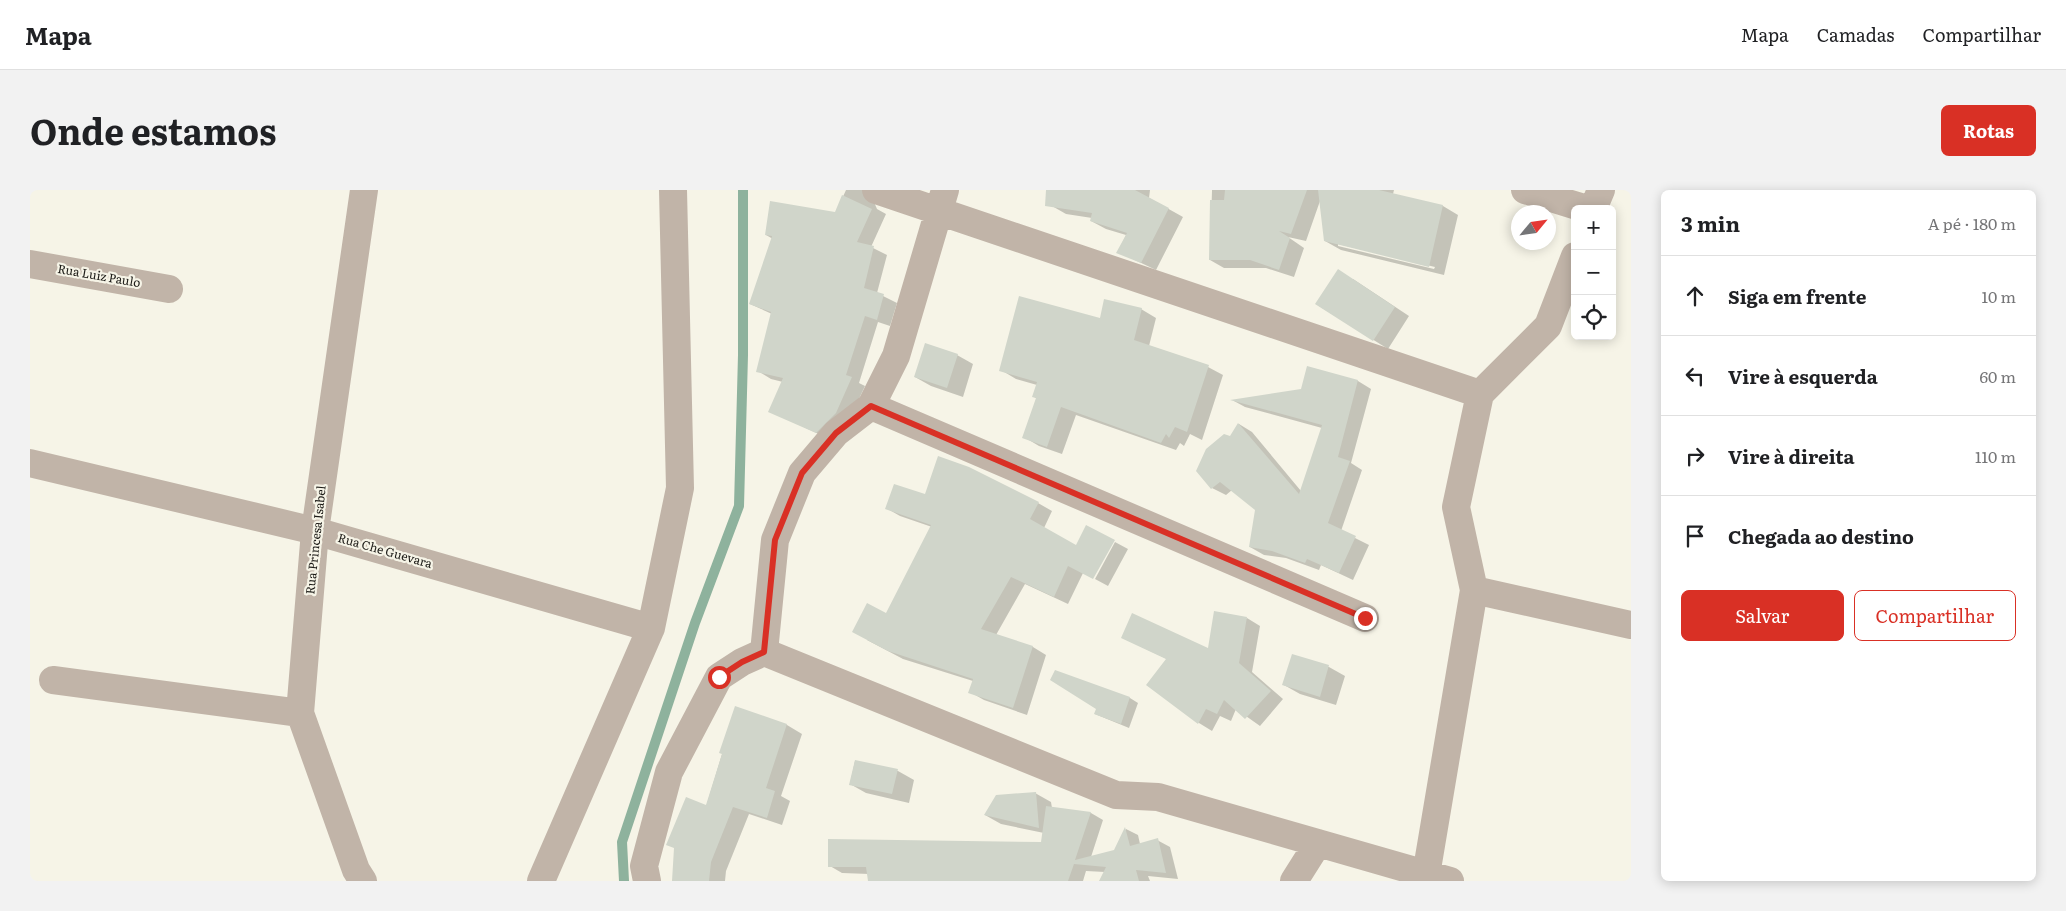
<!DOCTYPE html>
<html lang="pt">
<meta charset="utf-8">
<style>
:root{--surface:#fff;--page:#f2f2f2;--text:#202124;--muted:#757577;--line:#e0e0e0;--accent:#d93025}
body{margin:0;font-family:Literata,serif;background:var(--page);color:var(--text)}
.controls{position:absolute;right:15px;top:15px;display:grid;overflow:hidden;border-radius:8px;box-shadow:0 2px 12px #0003}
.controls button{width:45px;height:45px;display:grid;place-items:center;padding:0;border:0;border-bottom:1px solid var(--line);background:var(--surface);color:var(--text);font:25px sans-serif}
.compass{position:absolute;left:1481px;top:15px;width:45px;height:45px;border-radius:50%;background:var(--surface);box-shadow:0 2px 12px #0003;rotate:61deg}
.stop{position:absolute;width:15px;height:15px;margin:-11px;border:4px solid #d93025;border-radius:50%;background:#fff}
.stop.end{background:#d93025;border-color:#fff;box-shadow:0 1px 5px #0008}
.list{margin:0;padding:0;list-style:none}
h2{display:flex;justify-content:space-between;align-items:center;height:65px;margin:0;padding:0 20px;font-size:21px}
h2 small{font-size:16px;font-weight:400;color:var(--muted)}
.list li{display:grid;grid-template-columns:32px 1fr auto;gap:15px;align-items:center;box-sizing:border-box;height:80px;padding:0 20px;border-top:1px solid var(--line)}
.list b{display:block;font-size:19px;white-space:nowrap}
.list em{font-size:16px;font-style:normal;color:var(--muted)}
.actions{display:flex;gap:10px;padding:15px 20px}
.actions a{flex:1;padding:11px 0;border:1px solid var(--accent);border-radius:8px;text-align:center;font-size:18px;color:var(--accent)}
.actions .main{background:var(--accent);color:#fff}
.icon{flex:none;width:28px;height:28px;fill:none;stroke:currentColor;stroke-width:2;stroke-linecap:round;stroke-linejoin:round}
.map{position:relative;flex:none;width:1601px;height:691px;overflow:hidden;border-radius:8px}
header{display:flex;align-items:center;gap:30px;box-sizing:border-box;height:70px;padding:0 25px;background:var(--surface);border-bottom:1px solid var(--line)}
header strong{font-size:24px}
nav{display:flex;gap:28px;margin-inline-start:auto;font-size:18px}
.intro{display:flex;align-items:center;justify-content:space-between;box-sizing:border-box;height:120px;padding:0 30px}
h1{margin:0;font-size:35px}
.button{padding:12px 22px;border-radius:8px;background:var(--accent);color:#fff;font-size:18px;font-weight:700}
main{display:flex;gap:30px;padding:0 30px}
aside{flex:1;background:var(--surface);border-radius:8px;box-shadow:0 2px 12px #0003}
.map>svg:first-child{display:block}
.shadow{fill:#0003;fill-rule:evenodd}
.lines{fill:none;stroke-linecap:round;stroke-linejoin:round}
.stream{stroke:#8eb29d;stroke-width:10}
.building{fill:#d0d5ca}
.street{stroke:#c1b4a8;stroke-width:28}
.route{stroke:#d93025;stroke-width:6}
.labels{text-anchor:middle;stroke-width:4.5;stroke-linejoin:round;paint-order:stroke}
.street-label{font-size:12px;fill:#1c1b17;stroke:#f6f4e7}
</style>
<header>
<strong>Mapa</strong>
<nav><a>Mapa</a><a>Camadas</a><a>Compartilhar</a></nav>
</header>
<div class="intro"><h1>Onde estamos</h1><a class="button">Rotas</a></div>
<main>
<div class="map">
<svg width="1601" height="691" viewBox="0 0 1601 691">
<rect width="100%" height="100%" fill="#f6f4e7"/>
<path class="shadow" d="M 816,0 L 846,0 L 844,12 L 847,19 L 856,24 L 841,57 L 857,65 L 847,103 L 867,113 L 860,136 L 848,132 L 829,193 L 835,196 L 819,230 L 799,249 L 740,221 L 753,192 L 741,189 L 728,181 L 742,124 L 720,114 L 743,49 L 736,45 L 805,24 Z
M 1024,0 L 1120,0 L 1119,8 L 1153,27 L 1126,80 L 1088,62 L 1096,45 L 1076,39 L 1061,31 L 1062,28 L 1036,24 L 1022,16 Z
M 1182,0 L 1364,0 L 1363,4 L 1413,16 L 1428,25 L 1414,85 L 1311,60 L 1295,51 L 1290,11 L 1276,51 L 1258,47 L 1274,58 L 1264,87 L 1236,78 L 1194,78 L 1180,70 ZM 1308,54 L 1405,77 L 1404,79 L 1308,56 Z
M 1323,89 L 1379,126 L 1358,159 L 1286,114 Z
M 1111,119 L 1126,128 L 1119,156 L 1178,177 L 1193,185 L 1172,250 L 1160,244 L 1154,256 L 1150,253 L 1146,260 L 1046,225 L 1032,264 L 1009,256 L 994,247 L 1007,209 L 1003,206 L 1007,195 L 986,189 L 971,180 L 1071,129 Z
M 927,165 L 943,174 L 933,207 L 901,196 L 885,187 Z
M 1278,177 L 1328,191 L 1341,199 L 1321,273 L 1332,280 L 1311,341 L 1339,355 L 1323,390 L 1291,375 L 1289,380 L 1256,368 L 1234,365 L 1220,357 L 1227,320 L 1202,300 L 1196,305 L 1182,298 L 1200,248 L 1209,234 L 1222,242 L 1271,301 L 1292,238 L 1215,217 L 1204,211 L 1272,200 Z
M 896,306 L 1008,313 L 1022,321 L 1014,338 L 1053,383 L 1038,414 L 995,394 L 966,445 L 1003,457 L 1016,465 L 997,525 L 954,510 L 940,502 L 943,491 L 873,469 L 837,450 L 857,424 L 902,337 L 870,326 L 856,318 Z
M 1085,352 L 1098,359 L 1078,396 L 1065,389 Z
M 1217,428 L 1230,436 L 1222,482 L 1253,509 L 1230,536 L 1206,519 L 1201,531 L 1190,526 L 1182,541 L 1169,533 L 1117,495 L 1137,469 L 1093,448 L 1178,460 Z
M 1263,466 L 1299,477 L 1315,486 L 1306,515 L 1270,504 L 1254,495 Z
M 1026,482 L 1100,508 L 1108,513 L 1099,538 L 1065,524 L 1067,518 Z
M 706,518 L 757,535 L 772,544 L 751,606 L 760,611 L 752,635 L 719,624 L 696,681 L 695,691 L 643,691 L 676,617 Z
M 825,571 L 868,581 L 884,590 L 879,613 L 836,603 L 820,594 Z
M 1005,603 L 1021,612 L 1022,618 L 1061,623 L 1073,630 L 1061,667 L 1085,661 L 1096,639 L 1108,645 L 1110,654 L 1127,650 L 1140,657 L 1148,689 L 1118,686 L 1120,691 L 1070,691 L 1075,682 L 1056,681 L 1053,691 L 849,691 L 839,684 L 812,683 L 800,676 L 1012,653 L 1014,643 L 971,634 L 955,625 Z"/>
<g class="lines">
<path class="stream" d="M 594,691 L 592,652 L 665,433 L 709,316 L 713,165 L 713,0"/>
</g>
<path class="building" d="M 1016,0 L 1105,0 L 1139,18 L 1111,73 L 1086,63 L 1097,43 L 1060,31 L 1062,23 L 1015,16 Z
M 1195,0 L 1277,0 L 1261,44 L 1249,41 L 1260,48 L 1249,80 L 1220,70 L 1179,70 L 1180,10 L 1194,10 Z
M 1288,0 L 1349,0 L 1413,15 L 1399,77 L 1294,51 Z
M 812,5 L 842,19 L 827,52 L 844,56 L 834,98 L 854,104 L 847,130 L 835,126 L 816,185 L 822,187 L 806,223 L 786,243 L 738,222 L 753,188 L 726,182 L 741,122 L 719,114 L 742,46 L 735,45 L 740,11 L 805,22 Z
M 1308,79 L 1365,117 L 1343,151 L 1285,114 Z
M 989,106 L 1070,128 L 1074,109 L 1112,118 L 1104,150 L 1179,175 L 1157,242 L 1145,237 L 1139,248 L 1136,244 L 1131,253 L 1031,217 L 1017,257 L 992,248 L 1006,208 L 1002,207 L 1007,192 L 969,181 Z
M 895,153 L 928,164 L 917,198 L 884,187 Z
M 1277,176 L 1328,190 L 1308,267 L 1320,271 L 1298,333 L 1326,346 L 1309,383 L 1277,369 L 1275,373 L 1242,361 L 1219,357 L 1225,320 L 1190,292 L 1181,299 L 1166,281 L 1176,259 L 1194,244 L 1200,246 L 1208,233 L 1269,304 L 1292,235 L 1200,210 L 1271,199 Z
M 908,266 L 939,277 L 1009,312 L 1000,329 L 1046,355 L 1056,335 L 1085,350 L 1063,389 L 1038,376 L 1024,407 L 981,387 L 951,439 L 1003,456 L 983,518 L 938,503 L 943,489 L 858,461 L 822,442 L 837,413 L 856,423 L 901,335 L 855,319 L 864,294 L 895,304 Z
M 1184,421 L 1217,427 L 1209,473 L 1241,501 L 1215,529 L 1194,510 L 1187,524 L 1176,519 L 1168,534 L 1116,495 L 1136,469 L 1091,448 L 1102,423 L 1178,458 Z
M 1262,464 L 1299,475 L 1290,507 L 1252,495 Z
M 1025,480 L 1100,507 L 1091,534 L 1064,524 L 1066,519 L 1020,490 Z
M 705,516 L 757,534 L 736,598 L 745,601 L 737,628 L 703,617 L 681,672 L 679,691 L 642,691 L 644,658 L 636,655 L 656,607 L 676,615 L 692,564 L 689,563 Z
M 825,570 L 868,579 L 862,604 L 819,595 Z
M 1006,602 L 1009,638 L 954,625 L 966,605 Z
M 1016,616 L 1061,622 L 1045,670 L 1084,660 L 1095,637 L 1100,656 L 1128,648 L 1136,683 L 1106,680 L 1109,691 L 1069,691 L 1076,677 L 1044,674 L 1038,691 L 838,691 L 836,677 L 798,677 L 798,649 L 1011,652 Z"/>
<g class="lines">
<path class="street" d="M 846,0 L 1450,204
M 1495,0 L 1557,19
M 1563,19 L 1571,0
M 0,74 L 139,99
M 841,216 L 1335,428
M 0,273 L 285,341 L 621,438
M 1444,400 L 1601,435
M 734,462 L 745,350 L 772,283 L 806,243 L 841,216 L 866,166 L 915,0
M 23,490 L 270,523
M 333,691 L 326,680 L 270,523 L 285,341 L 334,0
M 511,691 L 621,438 L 650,298 L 643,0
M 617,691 L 614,676 L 639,582 L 689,487 L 712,472 L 734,462 L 1086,605 L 1128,607 L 1420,691
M 1264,691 L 1288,653
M 1395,691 L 1444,400 L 1426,317 L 1450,204 L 1518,136 L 1545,66"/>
</g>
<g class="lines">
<path class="route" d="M 689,487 L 712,472 L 734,462 L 745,350 L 772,283 L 806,243 L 841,216 L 1335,428"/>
</g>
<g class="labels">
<g class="street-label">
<text transform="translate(69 86) rotate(10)" y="4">Rua Luiz Paulo</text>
<text transform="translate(286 350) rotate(-84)" y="4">Rua Princesa Isabel</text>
<text transform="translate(355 361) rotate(16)" y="4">Rua Che Guevara</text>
</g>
</g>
</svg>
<div class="controls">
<button>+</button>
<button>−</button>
<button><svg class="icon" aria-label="locate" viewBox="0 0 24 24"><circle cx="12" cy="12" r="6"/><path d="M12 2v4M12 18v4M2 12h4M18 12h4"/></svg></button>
</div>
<svg class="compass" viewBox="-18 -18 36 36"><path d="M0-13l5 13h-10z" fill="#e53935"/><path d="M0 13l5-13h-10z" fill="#757577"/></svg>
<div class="stop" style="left:689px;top:487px"></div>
<div class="stop end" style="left:1335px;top:428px"></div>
</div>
<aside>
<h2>3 min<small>A pé · 180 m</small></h2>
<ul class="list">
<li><svg class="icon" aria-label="ahead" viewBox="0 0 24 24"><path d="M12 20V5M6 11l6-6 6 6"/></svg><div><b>Siga em frente</b></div><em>10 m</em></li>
<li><svg class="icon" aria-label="left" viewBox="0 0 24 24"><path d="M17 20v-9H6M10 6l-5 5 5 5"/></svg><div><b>Vire à esquerda</b></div><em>60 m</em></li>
<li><svg class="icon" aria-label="right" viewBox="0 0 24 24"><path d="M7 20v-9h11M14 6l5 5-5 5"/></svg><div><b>Vire à direita</b></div><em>110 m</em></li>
<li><svg class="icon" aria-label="arrive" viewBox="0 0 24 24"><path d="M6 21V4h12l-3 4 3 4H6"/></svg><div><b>Chegada ao destino</b></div></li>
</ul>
<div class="actions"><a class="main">Salvar</a><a>Compartilhar</a></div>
</aside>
</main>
